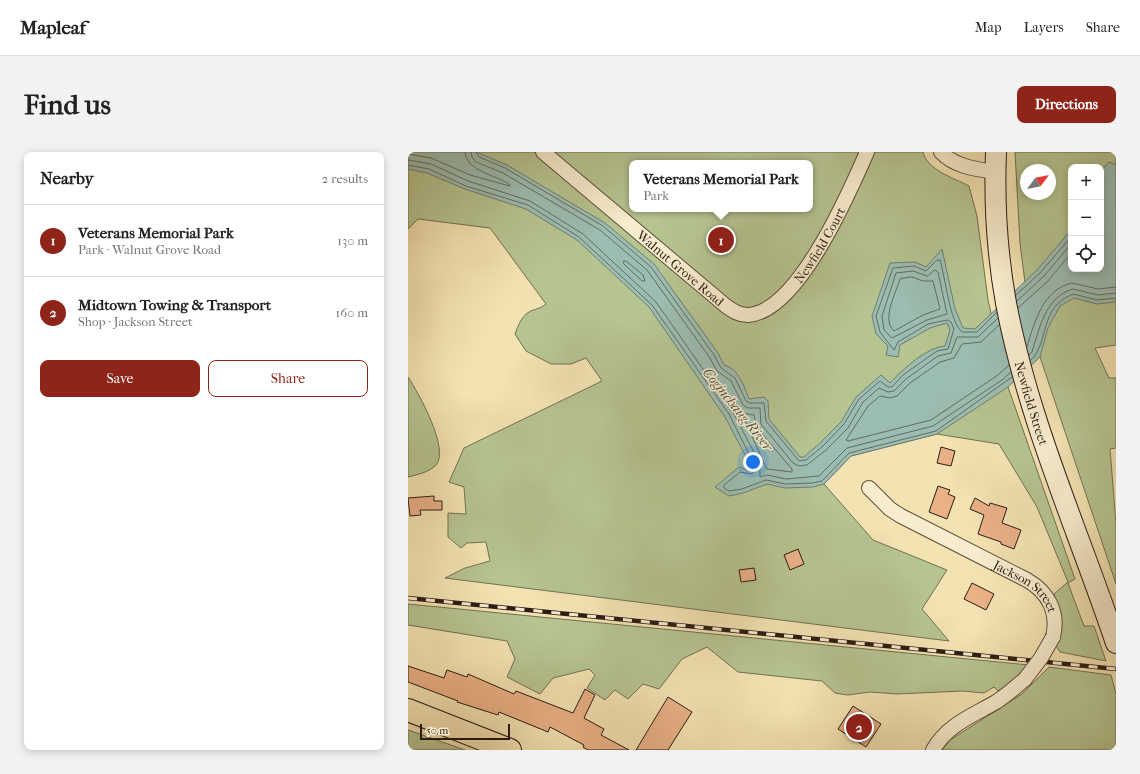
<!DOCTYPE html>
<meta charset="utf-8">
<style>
:root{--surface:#fff;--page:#f2f2f2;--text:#222;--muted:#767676;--line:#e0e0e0;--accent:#8f2418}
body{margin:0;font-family:"IM FELL French Canon",serif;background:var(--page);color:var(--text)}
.controls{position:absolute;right:12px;top:12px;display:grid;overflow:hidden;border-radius:8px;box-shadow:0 2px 10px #0003}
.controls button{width:36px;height:36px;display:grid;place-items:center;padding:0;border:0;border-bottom:1px solid var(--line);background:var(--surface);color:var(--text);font:20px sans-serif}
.compass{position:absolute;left:612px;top:12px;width:36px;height:36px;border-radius:50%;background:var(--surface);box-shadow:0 2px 10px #0003;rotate:58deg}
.scale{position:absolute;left:12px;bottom:10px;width:90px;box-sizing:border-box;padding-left:4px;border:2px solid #2c1c14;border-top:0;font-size:11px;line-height:14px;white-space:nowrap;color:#2c1c14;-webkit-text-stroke:3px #f7eccd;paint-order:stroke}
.you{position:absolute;left:345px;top:310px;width:14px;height:14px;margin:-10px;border:3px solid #fff;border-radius:50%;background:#1a73e8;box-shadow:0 0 0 6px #1a73e833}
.badge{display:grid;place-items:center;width:26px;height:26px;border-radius:50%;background:var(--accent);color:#fff;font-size:13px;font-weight:700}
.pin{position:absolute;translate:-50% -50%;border:2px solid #fff;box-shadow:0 1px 4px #0006}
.popup{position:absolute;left:221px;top:8px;width:184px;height:52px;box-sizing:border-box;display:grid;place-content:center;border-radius:8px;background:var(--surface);filter:drop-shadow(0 1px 3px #0005);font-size:13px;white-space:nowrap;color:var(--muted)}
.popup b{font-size:15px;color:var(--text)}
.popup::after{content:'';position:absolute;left:50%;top:100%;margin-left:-8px;border:8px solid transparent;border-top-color:var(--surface)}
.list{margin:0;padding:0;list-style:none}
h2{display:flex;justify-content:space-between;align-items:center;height:52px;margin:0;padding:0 16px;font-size:17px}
h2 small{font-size:13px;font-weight:400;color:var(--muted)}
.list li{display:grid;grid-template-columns:26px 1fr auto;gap:12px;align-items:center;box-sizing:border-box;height:72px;padding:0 16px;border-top:1px solid var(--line)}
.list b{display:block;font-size:15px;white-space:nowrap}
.list p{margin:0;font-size:13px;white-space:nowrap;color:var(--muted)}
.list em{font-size:13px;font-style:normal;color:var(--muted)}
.actions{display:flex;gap:8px;padding:12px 16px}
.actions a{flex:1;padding:9px 0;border:1px solid var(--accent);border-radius:8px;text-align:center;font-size:14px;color:var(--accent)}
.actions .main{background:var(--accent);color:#fff}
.icon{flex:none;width:22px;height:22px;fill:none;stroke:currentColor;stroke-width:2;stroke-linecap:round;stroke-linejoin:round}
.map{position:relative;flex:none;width:708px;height:598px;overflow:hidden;border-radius:8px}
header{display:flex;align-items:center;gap:24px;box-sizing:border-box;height:56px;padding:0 20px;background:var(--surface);border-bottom:1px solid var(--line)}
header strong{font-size:19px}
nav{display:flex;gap:22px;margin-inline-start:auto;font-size:14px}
.intro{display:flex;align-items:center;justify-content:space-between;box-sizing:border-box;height:96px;padding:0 24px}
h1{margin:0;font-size:28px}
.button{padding:10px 18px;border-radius:8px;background:var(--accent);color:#fff;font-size:14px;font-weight:700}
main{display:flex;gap:24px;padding:0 24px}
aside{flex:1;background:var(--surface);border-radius:8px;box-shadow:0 2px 10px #0003}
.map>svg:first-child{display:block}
.green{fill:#b6c490;stroke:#717052;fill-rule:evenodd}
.water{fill:#9cbdb1;stroke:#6f7d72}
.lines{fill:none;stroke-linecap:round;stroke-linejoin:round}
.shore{stroke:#646c62;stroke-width:1}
.building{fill:#eab187;stroke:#2c1c14}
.minor-casing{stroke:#5e4e3c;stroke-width:16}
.secondary-casing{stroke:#2c1c14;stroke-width:22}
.trunk-casing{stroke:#2c1c14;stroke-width:24}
.minor{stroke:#f7eccd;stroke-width:14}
.secondary{stroke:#f7eccd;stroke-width:20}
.trunk{stroke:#f3e2b2;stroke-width:22}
.rail-casing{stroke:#2c1c14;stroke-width:4.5}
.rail{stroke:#f7eccd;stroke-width:3;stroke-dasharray:9;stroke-linecap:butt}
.minor-bridge-casing{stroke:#5e4e3c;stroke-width:16;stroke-linecap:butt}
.minor-bridge{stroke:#f7eccd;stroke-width:14}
.labels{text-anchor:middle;stroke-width:3;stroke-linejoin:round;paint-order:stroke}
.street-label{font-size:13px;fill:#2c1c14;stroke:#f7eccd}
.water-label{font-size:14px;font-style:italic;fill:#53544b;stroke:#f7eccd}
</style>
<header>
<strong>Mapleaf</strong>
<nav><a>Map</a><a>Layers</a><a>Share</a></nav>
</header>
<div class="intro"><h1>Find us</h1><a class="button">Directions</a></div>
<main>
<aside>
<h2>Nearby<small>2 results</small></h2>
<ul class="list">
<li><span class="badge">1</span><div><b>Veterans Memorial Park</b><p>Park · Walnut Grove Road</p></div><em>130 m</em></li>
<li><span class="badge">2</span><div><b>Midtown Towing &amp; Transport</b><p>Shop · Jackson Street</p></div><em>160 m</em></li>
</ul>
<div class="actions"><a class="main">Save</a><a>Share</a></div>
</aside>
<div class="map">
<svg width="708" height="598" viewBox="0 0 708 598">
<rect width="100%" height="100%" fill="#f3e2b2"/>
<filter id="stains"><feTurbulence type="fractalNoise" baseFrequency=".005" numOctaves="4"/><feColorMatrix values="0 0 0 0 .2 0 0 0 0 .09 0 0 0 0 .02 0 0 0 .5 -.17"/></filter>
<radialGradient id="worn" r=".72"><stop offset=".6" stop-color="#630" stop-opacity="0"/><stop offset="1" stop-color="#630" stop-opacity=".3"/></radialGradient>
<path class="green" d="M 0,0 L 515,0 C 519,18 546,26 561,34 L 569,64 L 580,148 L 600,235 L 667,427 L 660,431 L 676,474 L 686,474 L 698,509 L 652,500 L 648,494 L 653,465 L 646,442 L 660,430 L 629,355 L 591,292 L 529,282 L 443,304 L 416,332 L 465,388 L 539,418 L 514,457 L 541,489 L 37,426 L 57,416 L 82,409 L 78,390 L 59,391 L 53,396 L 40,385 L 40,361 L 58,362 L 56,335 L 41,330 L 56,296 L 194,229 L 178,206 L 163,212 L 143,212 L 118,199 L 107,182 C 110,174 113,165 121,160 C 126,157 132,157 138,152 L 82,76 L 10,67 L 0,77 ZM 224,11 L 402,11 L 402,57 L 224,57 Z
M 607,0 L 708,0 L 708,193 L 687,196 L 701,226 L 708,226 L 708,296 L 702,297 L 708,372 L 708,432 L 632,205 L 621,162 L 612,91 ZM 663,15 L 693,15 L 693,117 L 663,117 ZM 618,18 L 642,18 L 642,42 L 618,42 Z
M 0,225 C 10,240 42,297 28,313 C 22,320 8,323 0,325 Z
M 0,452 L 621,513 L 602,532 L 590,539 L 586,535 L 576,541 L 555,539 L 489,542 L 462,540 L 440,543 L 427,541 L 414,529 L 330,520 L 299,495 L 274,507 L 251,537 L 235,532 L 220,547 L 207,538 L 197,548 L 179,536 L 187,523 L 181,517 L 145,526 L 132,542 L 99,525 L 107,507 L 99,489 L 0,473 Z
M 641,515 L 703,523 L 708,542 L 708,598 L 534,598 L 542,588 L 614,542 Z
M 0,578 L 57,598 L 0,598 Z"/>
<path class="water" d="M 0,0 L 68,0 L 99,13 L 197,71 L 246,112 L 310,201 L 316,213 C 331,217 336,234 341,247 L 356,245 L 360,249 L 361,267 L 392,305 L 396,305 L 412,291 L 433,270 L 448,245 L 473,223 L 482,231 C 494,218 519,195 537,194 L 542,178 L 539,171 L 522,176 L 492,193 L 490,205 L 478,203 L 480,194 L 468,182 L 464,164 L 482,111 L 507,110 L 518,115 L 534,97 L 547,157 L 555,176 L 567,177 L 629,118 L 663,78 L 663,117 L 693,117 L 693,19 L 701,10 L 708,13 L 708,148 L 707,150 L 689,152 L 666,146 L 652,154 L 640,176 L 632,205 L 600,235 L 529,282 L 443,304 L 416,332 L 405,335 L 377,336 L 359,332 L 335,341 L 321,344 L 307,335 L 331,315 L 342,319 L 344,316 L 317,265 L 241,155 L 169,88 L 118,57 L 57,37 L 19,21 L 0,17 Z"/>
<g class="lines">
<path class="shore" d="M 63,0 L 64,5 L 68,10 L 95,21 L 192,78 L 239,118 L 302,206 L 309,219 L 323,229 L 335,253 L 340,256 L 352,256 L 353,272 L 385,311 L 391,314 L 399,313 L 418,298 L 440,276 L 455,250 L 471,236 L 480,240 L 486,239 L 498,227 L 530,204 L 543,201 L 549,185 L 570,185 L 590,166
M 68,0 L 71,5 L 97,16 L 195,74 L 243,115 L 306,203 L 313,216 L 327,226 L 338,249 L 341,251 L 356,251 L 358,269 L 391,309 L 398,308 L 415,294 L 436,272 L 451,247 L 472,229 L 480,235 L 484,235 L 495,223 L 529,199 L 540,197 L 546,177 L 543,170 L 539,168 L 520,172 L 490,190 L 486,198 L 472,180 L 468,164 L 485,116 L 506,114 L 518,119 L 529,108 L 532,108 C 537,124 542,171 554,180 L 569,180 L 589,160
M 0,2 L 23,6 L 62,23 L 102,34 L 101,32 C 88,23 58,19 57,0
M 0,8 L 23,12 L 60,29 L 122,49 L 175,82 L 248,150 L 325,260 L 352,312 L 352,325 L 359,323 L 378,327 L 411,324 L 439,296 L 525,274 L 594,228 L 603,220
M 0,13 L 21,17 L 58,34 L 120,53 L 171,85 L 244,153 L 321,262 L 347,314 L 347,318 L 344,322 L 332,320 L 316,333 L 316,336 L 321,339 L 334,337 L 358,328 L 377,332 L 404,331 L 414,329 L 441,301 L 528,279 L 604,225
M 216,109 L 218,109 L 235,123 L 237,129 L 234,129 L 216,112 Z
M 527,118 L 530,120 L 539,162 L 519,168 L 484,186 L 476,178 L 474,164 L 488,121 L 505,119 L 519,124 Z
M 504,125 L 515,129 L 525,129 L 532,157 L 515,163 L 486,179 C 473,167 488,141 492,127 Z
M 608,143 L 632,121 L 663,85
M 609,149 L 636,124 L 663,92
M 610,156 L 640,129 L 663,101
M 591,173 L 573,190 L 554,192 L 546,206 L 532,210 L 502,231 L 489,244 L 482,246 L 472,244 L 460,254 L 438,288 L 440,289 L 523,268 L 590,223 L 601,213
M 619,195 C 626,171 635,137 664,131 L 690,137 L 708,135
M 621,203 L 624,200 C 631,177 638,144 665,137 L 690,143 L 708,141
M 623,208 C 642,190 630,156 665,142 L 689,148 L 708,146
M 334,261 L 346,263 L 349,276 L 384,317 L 384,320 L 359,317 Z"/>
</g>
<path class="building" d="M 533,295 L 547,299 L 543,314 L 529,311 Z
M 530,334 L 542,338 L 540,342 L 547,345 L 539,367 L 521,360 Z
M 26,344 L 26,349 L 34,349 L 34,358 L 12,358 L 13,363 L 2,364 L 0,346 Z
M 567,346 L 581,354 L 582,351 L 599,356 L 594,371 L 613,378 L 606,397 L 593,392 L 593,390 L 570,382 L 576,363 L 562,357 Z
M 390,397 L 396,412 L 382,418 L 376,403 Z
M 346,416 L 348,428 L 333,430 L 331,418 Z
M 564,431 L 586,442 L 578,458 L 556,447 Z
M 0,514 L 36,526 L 39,518 L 59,525 L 60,522 L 106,542 L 108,539 L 165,561 L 177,537 L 187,543 L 176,566 L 196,577 L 193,583 L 221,598 L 180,598 L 175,595 L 176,593 L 142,575 L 140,580 L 91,560 L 90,563 L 49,550 L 50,549 L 0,530 Z
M 260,545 L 284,560 L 260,598 L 228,598 Z
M 445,554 L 473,572 L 458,595 L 430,577 Z"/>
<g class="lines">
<defs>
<g id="minor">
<path id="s1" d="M 135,0 L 318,154 C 325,159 331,163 340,163 C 390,160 441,41 459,0"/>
<path d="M 533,0 C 547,15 568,17 587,20"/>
<path id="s2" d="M 461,336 L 482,357 L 493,364 L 619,428 C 640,440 651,460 645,485"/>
<path d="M 525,598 C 539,573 564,564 588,550 C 599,543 608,535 617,527"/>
</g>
<g id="secondary">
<path id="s3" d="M 588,0 C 586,50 589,101 598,151 C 620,268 670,378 708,491"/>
</g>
<path id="trunk" d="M 0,558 L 102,598"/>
</defs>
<use href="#minor" class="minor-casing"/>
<use href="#secondary" class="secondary-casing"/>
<use href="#trunk" class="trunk-casing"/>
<use href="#minor" class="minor"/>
<use href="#secondary" class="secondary"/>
<use href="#trunk" class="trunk"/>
<defs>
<path id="rail" d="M 0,446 L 708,517"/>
</defs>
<use href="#rail" class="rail-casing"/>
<use href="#rail" class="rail"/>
<defs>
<path id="minor-bridge" d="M 617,527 L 633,506 L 645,485"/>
</defs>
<use href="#minor-bridge" class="minor-bridge-casing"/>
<use href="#minor-bridge" class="minor-bridge"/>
</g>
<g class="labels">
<g class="street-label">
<text dy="5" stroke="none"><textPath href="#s1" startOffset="367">Newfield Court</textPath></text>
<text dy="5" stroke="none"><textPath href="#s1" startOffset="180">Walnut Grove Road</textPath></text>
<text dy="5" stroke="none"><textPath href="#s3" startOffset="255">Newfield Street</textPath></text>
<text dy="5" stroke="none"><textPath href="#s2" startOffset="187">Jackson Street</textPath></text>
</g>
<g class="water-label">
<text transform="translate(330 257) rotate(51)" y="5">Coginchaug River</text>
</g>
</g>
<rect width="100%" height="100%" filter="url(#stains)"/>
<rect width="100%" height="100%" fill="url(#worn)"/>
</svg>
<div class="controls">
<button>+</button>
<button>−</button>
<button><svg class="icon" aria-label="locate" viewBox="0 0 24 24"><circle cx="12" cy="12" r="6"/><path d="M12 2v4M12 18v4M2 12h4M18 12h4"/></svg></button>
</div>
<svg class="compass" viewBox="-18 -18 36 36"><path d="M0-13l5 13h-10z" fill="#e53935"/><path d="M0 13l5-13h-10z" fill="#767676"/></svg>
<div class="scale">50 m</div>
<div class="you"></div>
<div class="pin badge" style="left:313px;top:88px">1</div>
<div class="popup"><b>Veterans Memorial Park</b>Park</div>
<div class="pin badge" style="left:451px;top:575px">2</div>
</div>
</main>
